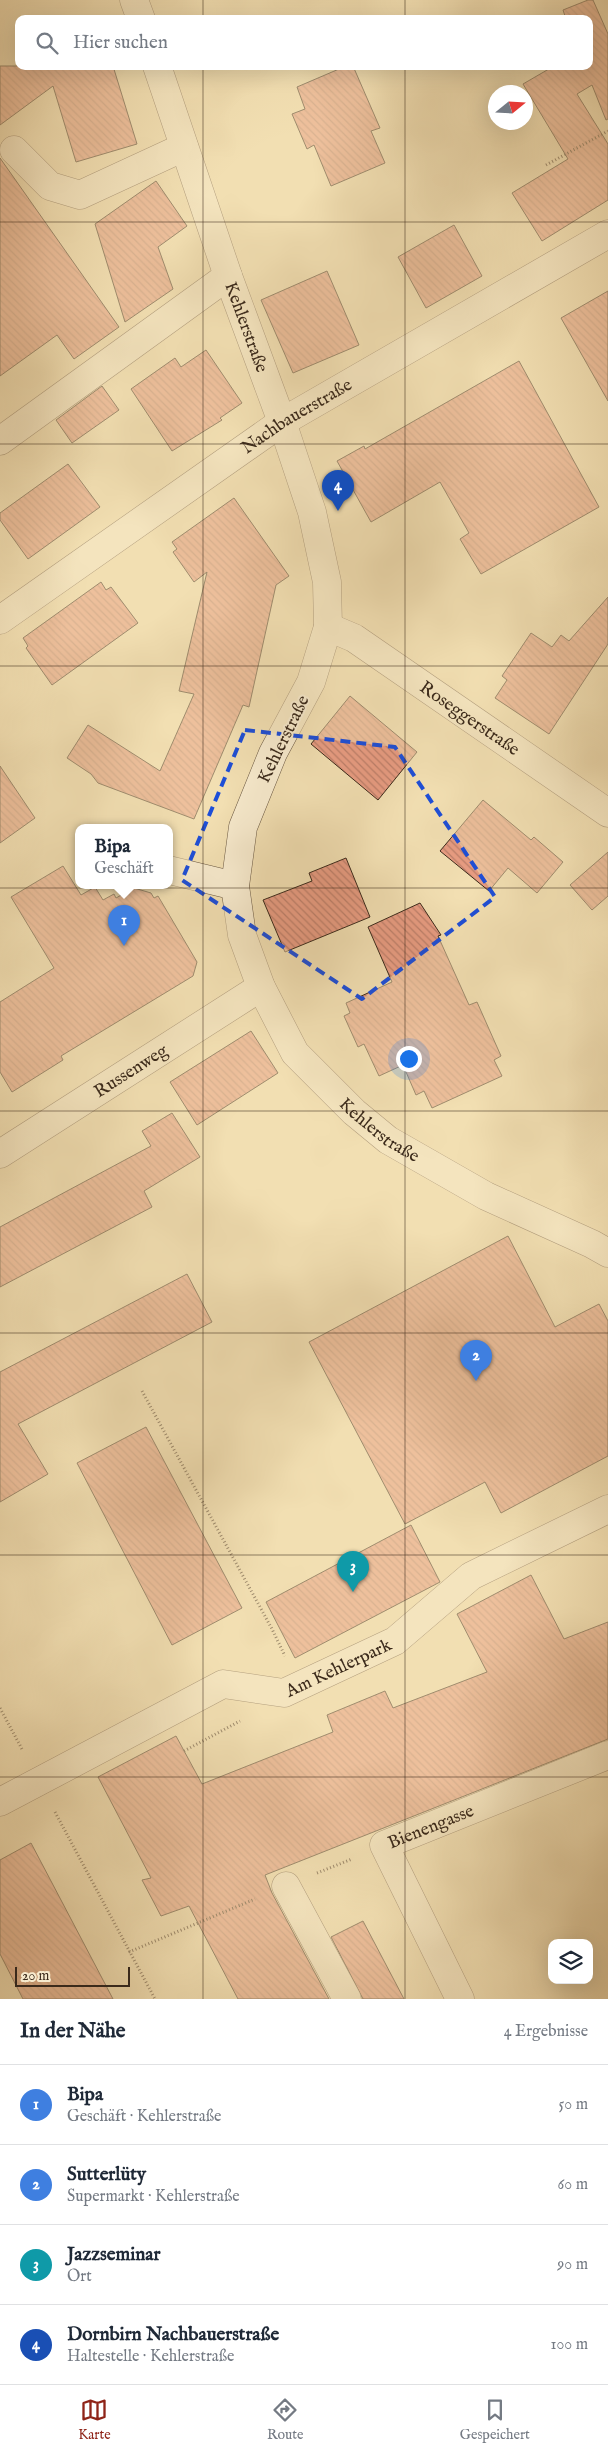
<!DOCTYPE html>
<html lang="de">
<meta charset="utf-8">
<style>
:root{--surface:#fff;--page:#f2f2f3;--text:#1f2937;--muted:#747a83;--line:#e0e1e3;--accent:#8f2418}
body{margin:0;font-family:"IM FELL English",serif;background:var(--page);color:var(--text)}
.controls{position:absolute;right:15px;bottom:15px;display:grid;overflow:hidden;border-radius:10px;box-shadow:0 5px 20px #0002}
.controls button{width:45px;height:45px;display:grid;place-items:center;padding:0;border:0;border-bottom:1px solid var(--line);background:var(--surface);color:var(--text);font:25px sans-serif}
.compass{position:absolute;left:488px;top:85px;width:45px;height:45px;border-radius:50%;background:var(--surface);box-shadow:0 5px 20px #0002;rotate:72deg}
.scale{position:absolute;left:15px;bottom:12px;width:115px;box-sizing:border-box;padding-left:5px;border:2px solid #3b2a1b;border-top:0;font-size:14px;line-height:18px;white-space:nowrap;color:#3b2a1b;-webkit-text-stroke:4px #f7eacd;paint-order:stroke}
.you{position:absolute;left:408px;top:1058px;width:18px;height:18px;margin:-12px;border:4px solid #fff;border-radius:50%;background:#1a73e8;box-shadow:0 0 0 8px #1a73e833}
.badge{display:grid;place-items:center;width:32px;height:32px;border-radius:50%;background:var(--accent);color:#fff;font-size:16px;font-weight:700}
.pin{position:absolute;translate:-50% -41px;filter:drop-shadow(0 1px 2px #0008)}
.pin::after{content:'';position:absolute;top:26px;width:18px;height:15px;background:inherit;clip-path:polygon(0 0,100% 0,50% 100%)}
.popup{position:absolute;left:75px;top:824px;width:98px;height:65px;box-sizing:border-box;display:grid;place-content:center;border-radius:10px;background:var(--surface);filter:drop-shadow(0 1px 4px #0005);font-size:16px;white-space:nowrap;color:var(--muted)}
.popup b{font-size:19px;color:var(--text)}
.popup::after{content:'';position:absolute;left:50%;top:100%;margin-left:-10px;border:10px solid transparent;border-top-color:var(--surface)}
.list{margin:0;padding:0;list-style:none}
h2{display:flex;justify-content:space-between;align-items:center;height:65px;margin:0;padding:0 20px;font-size:21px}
h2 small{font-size:16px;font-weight:400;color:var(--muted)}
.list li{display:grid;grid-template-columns:32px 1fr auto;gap:15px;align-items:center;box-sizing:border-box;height:80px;padding:0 20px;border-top:1px solid var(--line)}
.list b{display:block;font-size:19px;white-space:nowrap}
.list p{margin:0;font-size:16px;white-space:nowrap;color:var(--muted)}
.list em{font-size:16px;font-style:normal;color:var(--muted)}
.icon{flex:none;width:28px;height:28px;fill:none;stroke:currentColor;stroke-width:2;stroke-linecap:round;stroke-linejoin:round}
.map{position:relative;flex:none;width:608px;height:1999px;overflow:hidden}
.search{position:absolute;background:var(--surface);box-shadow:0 5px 20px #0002;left:15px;right:15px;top:15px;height:55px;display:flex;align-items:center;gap:12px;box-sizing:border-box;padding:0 18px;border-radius:10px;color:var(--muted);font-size:19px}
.sheet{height:385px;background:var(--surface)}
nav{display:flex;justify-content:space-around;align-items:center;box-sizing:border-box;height:70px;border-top:1px solid var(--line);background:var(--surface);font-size:14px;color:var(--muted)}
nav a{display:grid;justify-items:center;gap:2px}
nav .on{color:var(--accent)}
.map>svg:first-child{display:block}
.building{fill:url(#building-back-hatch);stroke:#3b2a1b}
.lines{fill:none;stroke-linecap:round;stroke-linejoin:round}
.minor-casing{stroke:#695741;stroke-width:29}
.path{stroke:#3b2a1b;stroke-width:3;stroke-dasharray:1 2.5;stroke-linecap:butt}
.minor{stroke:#f7eacd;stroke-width:28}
.marked{fill:none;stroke:#1d4ed8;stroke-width:4;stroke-dasharray:10 6;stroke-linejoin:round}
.grid{fill:none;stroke:#3b2a1b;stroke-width:1;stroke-opacity:0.55}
.labels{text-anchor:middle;stroke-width:4;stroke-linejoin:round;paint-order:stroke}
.street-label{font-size:18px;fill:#3b2a1b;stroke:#f7eacd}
</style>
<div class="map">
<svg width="608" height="1999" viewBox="0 0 608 1999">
<defs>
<pattern id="building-back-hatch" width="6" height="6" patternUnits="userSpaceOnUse" patternTransform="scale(1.25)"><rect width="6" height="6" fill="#e89c82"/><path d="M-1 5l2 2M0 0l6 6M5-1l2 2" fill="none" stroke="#bd7f6a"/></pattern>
</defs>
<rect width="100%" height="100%" fill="#f2dfb2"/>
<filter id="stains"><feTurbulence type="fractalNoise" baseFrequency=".004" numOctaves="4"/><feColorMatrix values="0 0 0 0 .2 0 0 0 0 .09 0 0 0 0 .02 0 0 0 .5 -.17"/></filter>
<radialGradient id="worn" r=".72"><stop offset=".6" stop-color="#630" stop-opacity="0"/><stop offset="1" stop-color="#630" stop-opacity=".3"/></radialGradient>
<path class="building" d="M 588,0 L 593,0 L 608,34 L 608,119 L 606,120 L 592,85 L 577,94 L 608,144 L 608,200 L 542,241 L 512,193 L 568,159 L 523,84 L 554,66 L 589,66 L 589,19 L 566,19 L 563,10 Z
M 0,66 L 113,66 L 137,144 L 76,162 L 53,86 L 0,125 Z
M 346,66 L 353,66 L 380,128 L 371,131 L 385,163 L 331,186 L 314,145 L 307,149 L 292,114 L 305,109 L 297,87 Z
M 0,158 L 119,327 L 74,359 L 57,335 L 0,376 Z
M 156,181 L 187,226 L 158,247 L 173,289 L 125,322 L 95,224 Z
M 454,225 L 482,276 L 426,308 L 398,257 Z
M 327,271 L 359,345 L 293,373 L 261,300 Z
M 608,291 L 608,401 L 561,318 Z
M 206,350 L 242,403 L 220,418 L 222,420 L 172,451 L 131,389 L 175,358 L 181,367 Z
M 519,361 L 599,507 L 481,574 L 460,539 L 469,533 L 440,482 L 371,522 L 337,461 L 364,446 L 365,449 Z
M 102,386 L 119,410 L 72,443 L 56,420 Z
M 68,464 L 100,507 L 28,559 L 0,520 L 0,513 Z
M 234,498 L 289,576 L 276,585 L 249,707 L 243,705 L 194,819 L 98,783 L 91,774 L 67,758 L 88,725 L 160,771 L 194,694 L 179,691 L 207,572 L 194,582 L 173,552 L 177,549 L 172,542 Z
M 101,582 L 106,590 L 111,587 L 138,623 L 52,685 L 26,648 L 28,646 L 23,638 Z
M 608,597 L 608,644 L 549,734 L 495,698 L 507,680 L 502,676 L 531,633 L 552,647 L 561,635 L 569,641 Z
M 350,696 L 417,752 L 378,800 L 311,744 Z
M 0,766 L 35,818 L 0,843 Z
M 483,800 L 531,840 L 534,837 L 563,862 L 537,893 L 508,868 L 489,891 L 440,851 Z
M 608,852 L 608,896 L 592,910 L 570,885 Z
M 346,858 L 370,917 L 285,952 L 263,900 L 312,881 L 309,873 Z
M 63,866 L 81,895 L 95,887 L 103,900 L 114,894 L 116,898 L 134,888 L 151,893 L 154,898 L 158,896 L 197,962 L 193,976 L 61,1056 L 63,1060 L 12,1092 L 0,1072 L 0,1002 L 54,968 L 11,897 Z
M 420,903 L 441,935 L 438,936 L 469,1005 L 477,1002 L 501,1056 L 494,1060 L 502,1076 L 432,1108 L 424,1091 L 416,1095 L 403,1065 L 379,1076 L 364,1044 L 358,1047 L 344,1016 L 350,1013 L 346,1003 L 392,982 L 368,927 Z
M 251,1031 L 278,1073 L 197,1125 L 170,1082 Z
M 172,1113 L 200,1157 L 144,1191 L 152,1207 L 0,1287 L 0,1227 L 151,1146 L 142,1131 Z
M 508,1236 L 555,1327 L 599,1304 L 608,1321 L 608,1456 L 501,1513 L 485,1482 L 405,1524 L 309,1342 Z
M 187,1274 L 212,1322 L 18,1424 L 48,1474 L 0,1502 L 0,1372 Z
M 146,1427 L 242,1608 L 172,1645 L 77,1463 Z
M 411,1525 L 440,1582 L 295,1658 L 266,1602 Z
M 531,1575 L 564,1639 L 608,1622 L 608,1739 L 265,1875 L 272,1893 L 329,1999 L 238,1999 L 189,1906 L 161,1916 L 142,1880 L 151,1878 L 98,1777 L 176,1736 L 202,1784 L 333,1732 L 327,1715 L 385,1691 L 393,1708 L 487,1672 L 457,1614 Z
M 31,1843 L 113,1999 L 23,1999 L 0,1954 L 0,1860 Z
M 363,1921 L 404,1999 L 363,1999 L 331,1937 Z"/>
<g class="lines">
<defs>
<g id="minor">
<path d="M 134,0 L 141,19"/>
<path id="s1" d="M 157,66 L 228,276 L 282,422 L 312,512 L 327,582 L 328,627 L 311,682 L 273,753 L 243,827 L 235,886 L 242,935 L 261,987 L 295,1053 L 354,1112 L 388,1140 L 486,1196 L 592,1244 L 608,1253"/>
<path d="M 14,150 L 50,186 L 80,195 L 184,147"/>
<path d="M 0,441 L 228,276"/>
<path id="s2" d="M 0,620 L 282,422 L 608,234"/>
<path id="s3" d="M 328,627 L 354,638 L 608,813"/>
<path d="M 169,870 L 235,886"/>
<path id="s4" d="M 0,1154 L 261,987"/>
<path id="s5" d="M 0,1802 L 223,1684 L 284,1693 L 395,1641 L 471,1576 L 608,1509"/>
<path d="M 286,1886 L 347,1999"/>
<path id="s6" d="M 460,1999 L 384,1845 L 608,1755"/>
</g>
</defs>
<use href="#minor" class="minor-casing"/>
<path class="path" d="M 546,165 L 608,131
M 142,1391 L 272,1629 L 285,1656
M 0,1708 L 23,1751
M 184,1751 L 240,1721
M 55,1812 L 155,1999
M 317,1873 L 352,1859
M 129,1952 L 255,1899"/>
<use href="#minor" class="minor"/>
</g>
<path d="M0 0H608V1999H0ZM 245,730 L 395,747 L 495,897 L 362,999 L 182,880 Z" fill="#f2dfb2" fill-opacity=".55" fill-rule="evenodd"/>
<path class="marked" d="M 245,730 L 395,747 L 495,897 L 362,999 L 182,880 Z"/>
<path class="grid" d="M 203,0 L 203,19M 405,0 L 405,19M 203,66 L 203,1999M 405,66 L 405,1999M 0,222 L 608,222M 0,444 L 608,444M 0,666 L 608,666M 0,888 L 608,888M 0,1111 L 608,1111M 0,1333 L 608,1333M 0,1555 L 608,1555M 0,1777 L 608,1777"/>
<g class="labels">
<g class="street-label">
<text dy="6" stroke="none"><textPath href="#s1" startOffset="276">Kehlerstraße</textPath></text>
<text dy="6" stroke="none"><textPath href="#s2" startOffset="360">Nachbauerstraße</textPath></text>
<text dy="6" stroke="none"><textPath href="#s3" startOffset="169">Roseggerstraße</textPath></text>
<text transform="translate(283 739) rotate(-64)" y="6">Kehlerstraße</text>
<text dy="6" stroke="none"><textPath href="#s4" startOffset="155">Russenweg</textPath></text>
<text dy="6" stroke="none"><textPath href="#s1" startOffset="1160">Kehlerstraße</textPath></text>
<text dy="6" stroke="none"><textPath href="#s5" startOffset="374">Am Kehlerpark</textPath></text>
<text dy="6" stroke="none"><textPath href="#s6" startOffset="222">Bienengasse</textPath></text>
</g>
</g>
<rect width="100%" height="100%" filter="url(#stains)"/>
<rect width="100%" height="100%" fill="url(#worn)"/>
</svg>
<div class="controls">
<button><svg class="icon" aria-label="layers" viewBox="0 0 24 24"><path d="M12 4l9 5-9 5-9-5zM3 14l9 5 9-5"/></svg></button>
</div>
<svg class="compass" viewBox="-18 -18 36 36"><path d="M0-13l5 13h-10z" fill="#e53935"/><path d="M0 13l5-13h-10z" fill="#747a83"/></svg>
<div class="scale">20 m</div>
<div class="you"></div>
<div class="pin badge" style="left:124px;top:946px;background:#3f7fe0">1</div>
<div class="popup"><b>Bipa</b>Geschäft</div>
<div class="pin badge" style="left:476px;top:1381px;background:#3f7fe0">2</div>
<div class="pin badge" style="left:353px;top:1592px;background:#0f9aa8">3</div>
<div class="pin badge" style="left:338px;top:511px;background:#1a4fb4">4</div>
<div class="search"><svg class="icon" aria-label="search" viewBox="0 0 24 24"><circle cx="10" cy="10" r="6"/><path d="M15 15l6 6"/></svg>Hier suchen</div>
</div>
<section class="sheet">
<h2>In der Nähe<small>4 Ergebnisse</small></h2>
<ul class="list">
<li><span class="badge" style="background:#3f7fe0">1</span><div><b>Bipa</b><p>Geschäft · Kehlerstraße</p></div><em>50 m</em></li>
<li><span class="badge" style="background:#3f7fe0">2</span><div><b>Sutterlüty</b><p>Supermarkt · Kehlerstraße</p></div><em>60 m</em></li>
<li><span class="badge" style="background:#0f9aa8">3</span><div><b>Jazzseminar</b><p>Ort</p></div><em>90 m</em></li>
<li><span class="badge" style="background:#1a4fb4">4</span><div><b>Dornbirn Nachbauerstraße</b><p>Haltestelle · Kehlerstraße</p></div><em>100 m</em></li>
</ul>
</section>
<nav>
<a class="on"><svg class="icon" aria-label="map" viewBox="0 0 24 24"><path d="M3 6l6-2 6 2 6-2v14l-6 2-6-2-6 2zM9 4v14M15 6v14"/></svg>Karte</a>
<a><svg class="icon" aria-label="directions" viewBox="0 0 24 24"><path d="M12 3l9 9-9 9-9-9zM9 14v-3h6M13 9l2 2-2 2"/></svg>Route</a>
<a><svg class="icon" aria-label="saved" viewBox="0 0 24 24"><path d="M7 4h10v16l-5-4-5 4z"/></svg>Gespeichert</a>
</nav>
